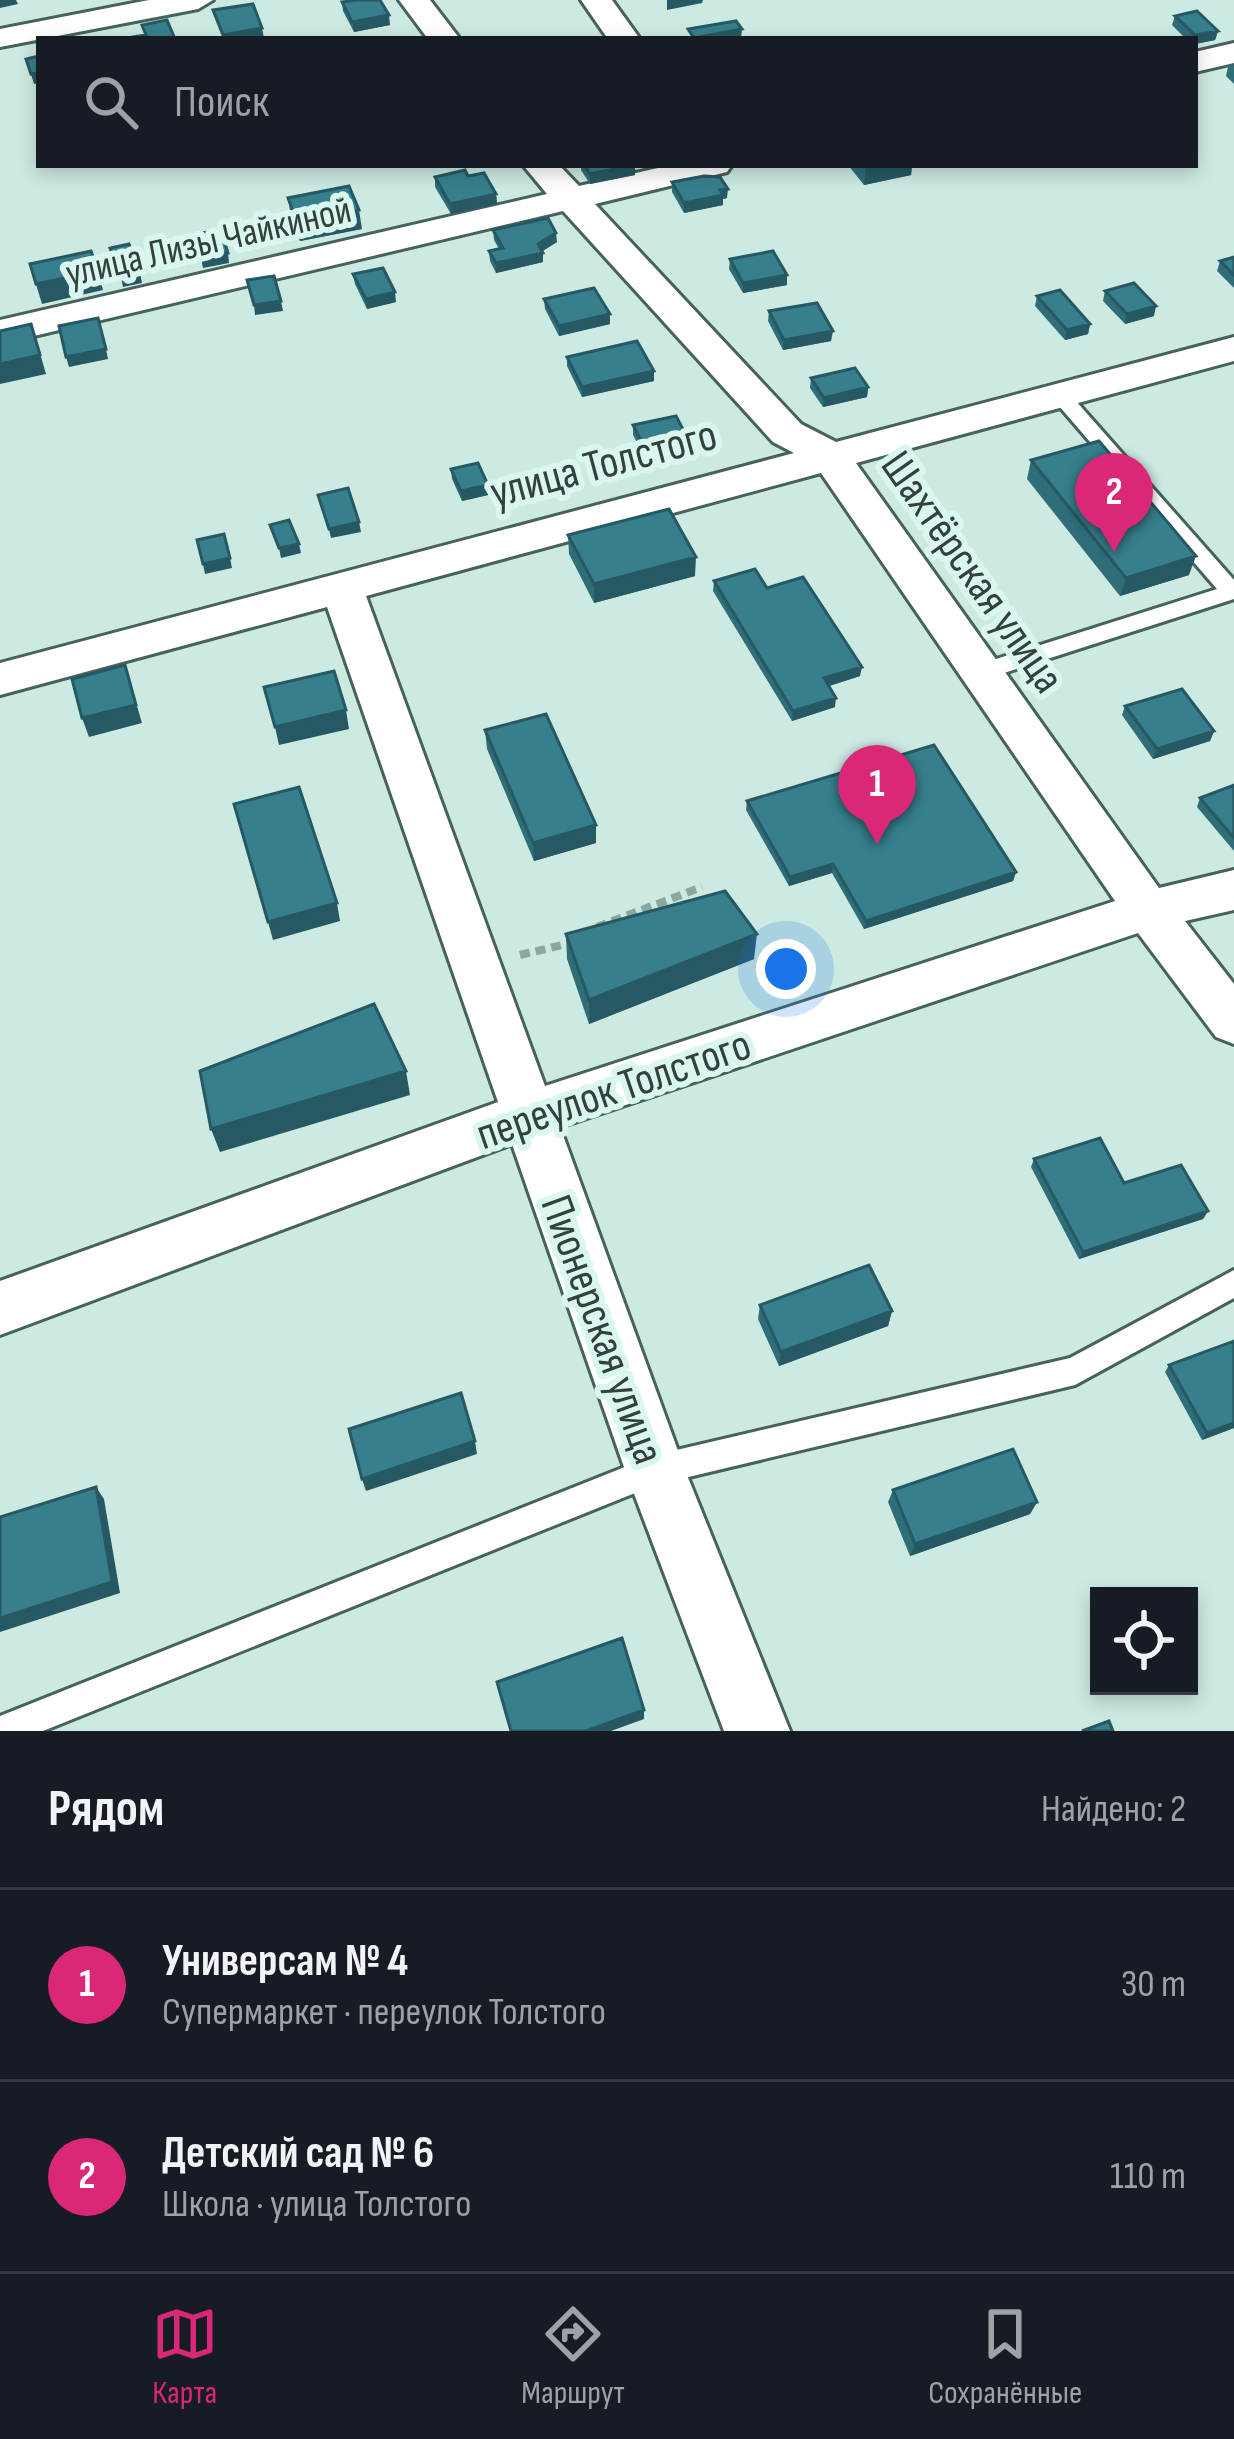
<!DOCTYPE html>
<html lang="ru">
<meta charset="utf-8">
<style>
:root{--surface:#171b24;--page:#242831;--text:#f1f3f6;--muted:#9ea1a6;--line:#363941;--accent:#db2777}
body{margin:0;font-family:"Sofia Sans Condensed",sans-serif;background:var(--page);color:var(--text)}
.controls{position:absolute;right:36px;bottom:36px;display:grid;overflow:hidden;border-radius:0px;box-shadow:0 6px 18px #0003}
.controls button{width:108px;height:108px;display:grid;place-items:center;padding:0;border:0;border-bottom:3px solid var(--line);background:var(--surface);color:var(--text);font:60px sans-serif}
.you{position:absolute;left:786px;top:969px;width:42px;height:42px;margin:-30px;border:9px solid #fff;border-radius:50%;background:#1a73e8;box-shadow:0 0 0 18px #1a73e833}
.badge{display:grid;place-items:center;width:78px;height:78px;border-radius:50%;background:var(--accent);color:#fff;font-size:39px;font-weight:700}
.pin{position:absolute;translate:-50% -99px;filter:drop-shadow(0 3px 6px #0008)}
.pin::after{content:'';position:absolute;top:63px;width:42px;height:36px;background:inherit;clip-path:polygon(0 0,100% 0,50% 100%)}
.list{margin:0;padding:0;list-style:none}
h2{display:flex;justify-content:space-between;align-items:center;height:156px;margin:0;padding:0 48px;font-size:51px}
h2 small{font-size:39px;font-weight:400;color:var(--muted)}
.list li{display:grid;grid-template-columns:78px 1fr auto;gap:36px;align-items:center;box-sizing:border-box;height:192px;padding:0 48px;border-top:3px solid var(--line)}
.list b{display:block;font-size:45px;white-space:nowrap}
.list p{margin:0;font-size:39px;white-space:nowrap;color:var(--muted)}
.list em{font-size:39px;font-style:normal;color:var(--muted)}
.icon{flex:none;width:66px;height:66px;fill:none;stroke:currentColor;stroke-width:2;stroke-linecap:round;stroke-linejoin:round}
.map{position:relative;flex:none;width:1234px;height:1731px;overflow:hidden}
.search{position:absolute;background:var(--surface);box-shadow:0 6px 18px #0003;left:36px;right:36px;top:36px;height:132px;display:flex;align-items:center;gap:30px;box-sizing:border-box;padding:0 42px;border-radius:0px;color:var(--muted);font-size:45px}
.sheet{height:540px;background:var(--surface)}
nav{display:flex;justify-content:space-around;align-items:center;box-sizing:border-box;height:168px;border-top:3px solid var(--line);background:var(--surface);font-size:33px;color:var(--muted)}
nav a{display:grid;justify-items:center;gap:6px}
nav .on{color:var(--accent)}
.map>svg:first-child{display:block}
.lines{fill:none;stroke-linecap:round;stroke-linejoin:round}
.service-casing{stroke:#47615b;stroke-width:6}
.minor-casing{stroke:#47615b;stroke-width:6}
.path{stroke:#8fa59f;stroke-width:8;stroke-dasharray:10 6;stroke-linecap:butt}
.service{fill:#fff;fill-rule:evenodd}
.minor{fill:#fff;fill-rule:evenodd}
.wall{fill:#2f6d79}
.shaded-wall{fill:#265963}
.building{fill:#377f8d;stroke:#265963;stroke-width:3}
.labels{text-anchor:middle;stroke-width:12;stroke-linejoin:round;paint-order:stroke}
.far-street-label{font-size:39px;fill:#34403d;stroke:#d9f7ef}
.street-label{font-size:45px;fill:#34403d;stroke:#d9f7ef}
</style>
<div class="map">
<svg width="1234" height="1731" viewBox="0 0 1234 1731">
<rect width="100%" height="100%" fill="#cceae2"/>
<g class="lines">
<defs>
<path id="service" d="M 1060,389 L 1067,391 L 1234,580 L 1234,599 L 982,680 L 974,678 L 971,672 L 974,666 L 1217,589 L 1053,399 L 1053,391 Z
M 1234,1270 L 1234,1298 L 1075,1385 L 655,1485 L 43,1731 L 0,1731 L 0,1716 L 655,1455 L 1070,1358 Z"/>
<path id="minor" d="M 149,0 L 213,0 L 198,9 L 0,47 L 0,29 Z
M 399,0 L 430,0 L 460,39 L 428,39 Z
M 581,0 L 612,0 L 640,39 L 608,39 Z
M 1234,43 L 1234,63 L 1195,72 L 1195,52 Z
M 523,165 L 559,165 L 579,186 L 671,165 L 732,165 L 727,172 L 595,204 L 801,424 L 836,442 L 1234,337 L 1234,361 L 856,463 L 1159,888 L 1234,870 L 1234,910 L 1185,921 L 1234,984 L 1234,1044 L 1216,1037 L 1138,933 L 560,1127 L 685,1470 L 790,1731 L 724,1731 L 625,1470 L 512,1144 L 0,1335 L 0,1281 L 498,1102 L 327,607 L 0,695 L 0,663 L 794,453 L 773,442 L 563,211 L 0,344 L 0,320 L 547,194 ZM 821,473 L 1115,901 L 545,1086 L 366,596 Z"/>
</defs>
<use href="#service" class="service-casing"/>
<use href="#minor" class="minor-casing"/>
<path class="path" d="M 597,927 L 702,887
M 520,955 L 575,942"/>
<use href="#service" class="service"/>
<use href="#minor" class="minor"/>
</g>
<path class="wall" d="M 342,2 L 390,25 L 354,32 L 343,11 Z
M 1175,16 L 1218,31 L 1215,40 L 1195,44 L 1195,39 L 1186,39 L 1172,25 Z
M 1234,65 L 1234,84 L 1226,76 L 1228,67 Z
M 581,165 L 635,165 L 635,175 L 590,184 L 581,170 Z
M 848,165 L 912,165 L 911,175 L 864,185 Z
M 468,176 L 496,194 L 497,204 L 451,214 L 435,187 L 435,177 Z
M 672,182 L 727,198 L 723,199 L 723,205 L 684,213 L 672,192 Z
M 288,198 L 362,229 L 300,241 L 291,217 Z
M 493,230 L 557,242 L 542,251 L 543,262 L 496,273 L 490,261 L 489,251 L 499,249 L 494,240 Z
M 1234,257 L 1234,288 L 1217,271 L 1220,261 Z
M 730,259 L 787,285 L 743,293 L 729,269 Z
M 353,274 L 396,302 L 367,309 L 355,284 Z
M 1105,291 L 1154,316 L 1125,324 L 1103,301 Z
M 1037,296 L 1090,324 L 1088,334 L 1065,340 L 1035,306 Z
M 544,299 L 610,314 L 610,324 L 559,336 L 545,309 Z
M 769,311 L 831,341 L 783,350 L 768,321 Z
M 567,357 L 654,371 L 654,381 L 582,397 L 567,366 Z
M 811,378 L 868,387 L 867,397 L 823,407 L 810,388 Z
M 633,425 L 687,437 L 686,447 L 644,456 L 633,435 Z
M 1031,460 L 1189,575 L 1120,596 L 1027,479 Z
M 451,469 L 488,495 L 462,501 L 452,479 Z
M 568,535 L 695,576 L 594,603 L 569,554 Z
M 714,581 L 767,588 L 860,676 L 829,686 L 835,707 L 792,721 L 713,591 Z
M 1125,706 L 1214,731 L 1210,741 L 1153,759 L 1122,715 Z
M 485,730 L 596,843 L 534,861 L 487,749 Z
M 1234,785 L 1234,851 L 1197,807 L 1200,798 Z
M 747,801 L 1016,872 L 1013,881 L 864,929 L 832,873 L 789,886 L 746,810 Z
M 566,934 L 754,959 L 589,1024 L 567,959 Z
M 1034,1159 L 1124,1183 L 1208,1211 L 1203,1219 L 1079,1259 L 1031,1167 Z
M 760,1305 L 892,1311 L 888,1326 L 779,1366 L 758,1319 Z
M 1169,1365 L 1234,1428 L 1202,1440 L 1165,1372 Z
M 893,1490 L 1037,1502 L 1030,1514 L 910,1556 L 888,1502 Z"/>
<path class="shaded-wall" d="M 0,0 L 16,0 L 18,4 L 0,8 Z
M 667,0 L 703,0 L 702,3 L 667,10 Z
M 389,15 L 390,25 L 354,32 L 352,22 Z
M 262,28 L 264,38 L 224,39 L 223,35 Z
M 742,29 L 741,39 L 694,39 L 694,38 Z
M 1218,31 L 1215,40 L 1195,44 L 1195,35 Z
M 39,73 L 39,83 L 34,84 L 31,74 Z
M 635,165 L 635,175 L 590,184 L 590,174 Z
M 871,165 L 912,165 L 911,175 L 864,185 L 866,166 Z
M 728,189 L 727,198 L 723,199 L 723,205 L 684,213 L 684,203 Z
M 496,194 L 497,204 L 451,214 L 450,204 Z
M 359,210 L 362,229 L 300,241 L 297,222 Z
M 556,233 L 557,242 L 538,254 L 538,244 Z
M 228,253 L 229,263 L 203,268 L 201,258 Z
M 543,253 L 543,262 L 496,273 L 496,263 Z
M 98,271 L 103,290 L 42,304 L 36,284 Z
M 140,273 L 142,283 L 123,287 L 121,277 Z
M 787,275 L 787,285 L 743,293 L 743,283 Z
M 395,292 L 396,302 L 367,309 L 366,299 Z
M 281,301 L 283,311 L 255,315 L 254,305 Z
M 1156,306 L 1154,316 L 1125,324 L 1127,314 Z
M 610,314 L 610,324 L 559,336 L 559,326 Z
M 1090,324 L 1088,334 L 1065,340 L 1067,330 Z
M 833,331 L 831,341 L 783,350 L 784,340 Z
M 37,343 L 46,374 L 0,384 L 0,364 Z
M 106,349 L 108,359 L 69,367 L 66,357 Z
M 654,371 L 654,381 L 582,397 L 582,387 Z
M 868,387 L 867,397 L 823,407 L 824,398 Z
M 687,437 L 686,447 L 644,456 L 644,446 Z
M 488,485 L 488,495 L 462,501 L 461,491 Z
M 359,522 L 361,532 L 331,538 L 329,529 Z
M 299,544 L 301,553 L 281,558 L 279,548 Z
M 1196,556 L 1189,575 L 1120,596 L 1126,578 Z
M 696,557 L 695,576 L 594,603 L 594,584 Z
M 230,558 L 232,568 L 205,574 L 203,564 Z
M 125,665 L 142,723 L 89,737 L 82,718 Z
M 862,667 L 860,676 L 823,688 L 824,678 Z
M 836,698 L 835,707 L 792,721 L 793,711 Z
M 346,710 L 349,729 L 279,745 L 275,727 Z
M 1214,731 L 1210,741 L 1153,759 L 1157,749 Z
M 596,825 L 596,843 L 534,861 L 533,843 Z
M 833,864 L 832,873 L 789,886 L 790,877 Z
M 1016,872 L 1013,881 L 864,929 L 866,921 Z
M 337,903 L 340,921 L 273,940 L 268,922 Z
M 757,934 L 754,959 L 589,1024 L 589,1000 Z
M 406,1071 L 410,1095 L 220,1152 L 211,1129 Z
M 1208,1211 L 1203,1219 L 1079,1259 L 1083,1252 Z
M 892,1311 L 888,1326 L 779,1366 L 781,1352 Z
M 1234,1423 L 1234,1428 L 1202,1440 L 1207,1433 Z
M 475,1441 L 477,1454 L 366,1491 L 362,1479 Z
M 96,1487 L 104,1499 L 120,1593 L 0,1632 L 0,1618 Z
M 1037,1502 L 1030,1514 L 910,1556 L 915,1544 Z
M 644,1710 L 644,1719 L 611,1731 L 586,1731 Z"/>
<path class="building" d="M 357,0 L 380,0 L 389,15 L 352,22 L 342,2 Z
M 253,4 L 262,28 L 223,35 L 213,10 Z
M 1197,11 L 1218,31 L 1195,35 L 1175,16 Z
M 167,20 L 175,39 L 134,39 L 133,37 L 146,35 L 142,25 Z
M 736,21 L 742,29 L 694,38 L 688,29 Z
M 39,56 L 39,73 L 31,74 L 26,59 Z
M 584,165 L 634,165 L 590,174 Z
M 465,170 L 468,176 L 484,173 L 496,194 L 450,204 L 435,177 Z
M 704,176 L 720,177 L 728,189 L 720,190 L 723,195 L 684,203 L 672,182 Z
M 349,186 L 359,210 L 297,222 L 288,198 Z
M 548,218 L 556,233 L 538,244 L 543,253 L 496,263 L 489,251 L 503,248 L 493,230 Z
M 221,230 L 228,253 L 201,258 L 195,234 Z
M 129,244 L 140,273 L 121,277 L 110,248 Z
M 91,251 L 98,271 L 36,284 L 30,264 Z
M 773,251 L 787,275 L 743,283 L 730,259 Z
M 1234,257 L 1234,275 L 1220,261 Z
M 383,268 L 395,292 L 366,299 L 353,274 Z
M 274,276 L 281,301 L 254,305 L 247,280 Z
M 1134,283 L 1156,306 L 1127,314 L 1105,291 Z
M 594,288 L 610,314 L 559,326 L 544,299 Z
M 1060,290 L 1090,324 L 1067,330 L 1037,296 Z
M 817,303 L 833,331 L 784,340 L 769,311 Z
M 98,318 L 106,349 L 66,357 L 59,326 Z
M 31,324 L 40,355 L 0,364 L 0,331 Z
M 637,341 L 654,371 L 582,387 L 567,357 Z
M 855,368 L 868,387 L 824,398 L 811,378 Z
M 676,416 L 687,437 L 644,446 L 633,425 Z
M 1099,441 L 1196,556 L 1126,578 L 1031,460 Z
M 478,463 L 488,485 L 461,491 L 451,469 Z
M 348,488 L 359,522 L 329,529 L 318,495 Z
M 669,509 L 696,557 L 594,584 L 568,535 Z
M 289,520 L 299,544 L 279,548 L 270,525 Z
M 224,534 L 230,558 L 203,564 L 197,540 Z
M 755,569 L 767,588 L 803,577 L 862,667 L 824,678 L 836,698 L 793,711 L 714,581 Z
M 125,665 L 136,705 L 82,718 L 72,679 Z
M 334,671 L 346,710 L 275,727 L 264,687 Z
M 1182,689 L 1214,731 L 1157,749 L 1125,706 Z
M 546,714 L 596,825 L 533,843 L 485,730 Z
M 934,745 L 1016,872 L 866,921 L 833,864 L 790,877 L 747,801 Z
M 1234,785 L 1234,838 L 1200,798 Z
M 299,787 L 337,903 L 268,922 L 234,804 Z
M 725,891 L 757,934 L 589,1000 L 566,934 Z
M 374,1004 L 406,1071 L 211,1129 L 200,1071 Z
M 1100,1138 L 1124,1183 L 1181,1165 L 1208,1211 L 1083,1252 L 1034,1159 Z
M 869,1265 L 892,1311 L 781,1352 L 760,1305 Z
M 1234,1341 L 1234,1423 L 1207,1433 L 1169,1365 Z
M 461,1393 L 475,1441 L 362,1479 L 349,1429 Z
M 1013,1449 L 1037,1502 L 915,1544 L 893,1490 Z
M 96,1487 L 112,1582 L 0,1618 L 0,1517 Z
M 622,1638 L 644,1710 L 586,1731 L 511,1731 L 497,1682 Z
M 1109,1721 L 1113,1731 L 1082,1731 Z"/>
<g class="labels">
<g class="far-street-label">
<text transform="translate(208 240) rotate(-13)" y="14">улица Лизы Чайкиной</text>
</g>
<g class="street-label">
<text transform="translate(603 462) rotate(-15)" y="16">улица Толстого</text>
<text transform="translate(974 571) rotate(55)" y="16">Шахтёрская улица</text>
<text transform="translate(613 1088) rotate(-19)" y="16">переулок Толстого</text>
<text transform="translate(604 1329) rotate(70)" y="16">Пионерская улица</text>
</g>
</g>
</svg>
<div class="controls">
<button><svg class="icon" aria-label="locate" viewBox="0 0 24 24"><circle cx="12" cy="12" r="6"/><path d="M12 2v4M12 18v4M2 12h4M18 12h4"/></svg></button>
</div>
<div class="you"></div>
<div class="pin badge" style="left:877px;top:844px">1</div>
<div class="pin badge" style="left:1114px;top:552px">2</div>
<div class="search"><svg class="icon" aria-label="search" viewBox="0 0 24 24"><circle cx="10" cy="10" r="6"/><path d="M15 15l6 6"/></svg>Поиск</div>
</div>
<section class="sheet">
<h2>Рядом<small>Найдено: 2</small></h2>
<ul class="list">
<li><span class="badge">1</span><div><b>Универсам № 4</b><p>Супермаркет · переулок Толстого</p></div><em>30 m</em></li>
<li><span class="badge">2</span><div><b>Детский сад № 6</b><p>Школа · улица Толстого</p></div><em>110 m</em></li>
</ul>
</section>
<nav>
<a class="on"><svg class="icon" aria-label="map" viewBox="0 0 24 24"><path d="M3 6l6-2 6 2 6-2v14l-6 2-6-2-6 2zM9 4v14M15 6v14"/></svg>Карта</a>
<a><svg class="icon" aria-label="directions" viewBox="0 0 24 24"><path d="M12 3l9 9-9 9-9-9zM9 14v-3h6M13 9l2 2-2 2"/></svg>Маршрут</a>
<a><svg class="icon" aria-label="saved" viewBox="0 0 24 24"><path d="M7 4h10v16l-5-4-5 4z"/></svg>Сохранённые</a>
</nav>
